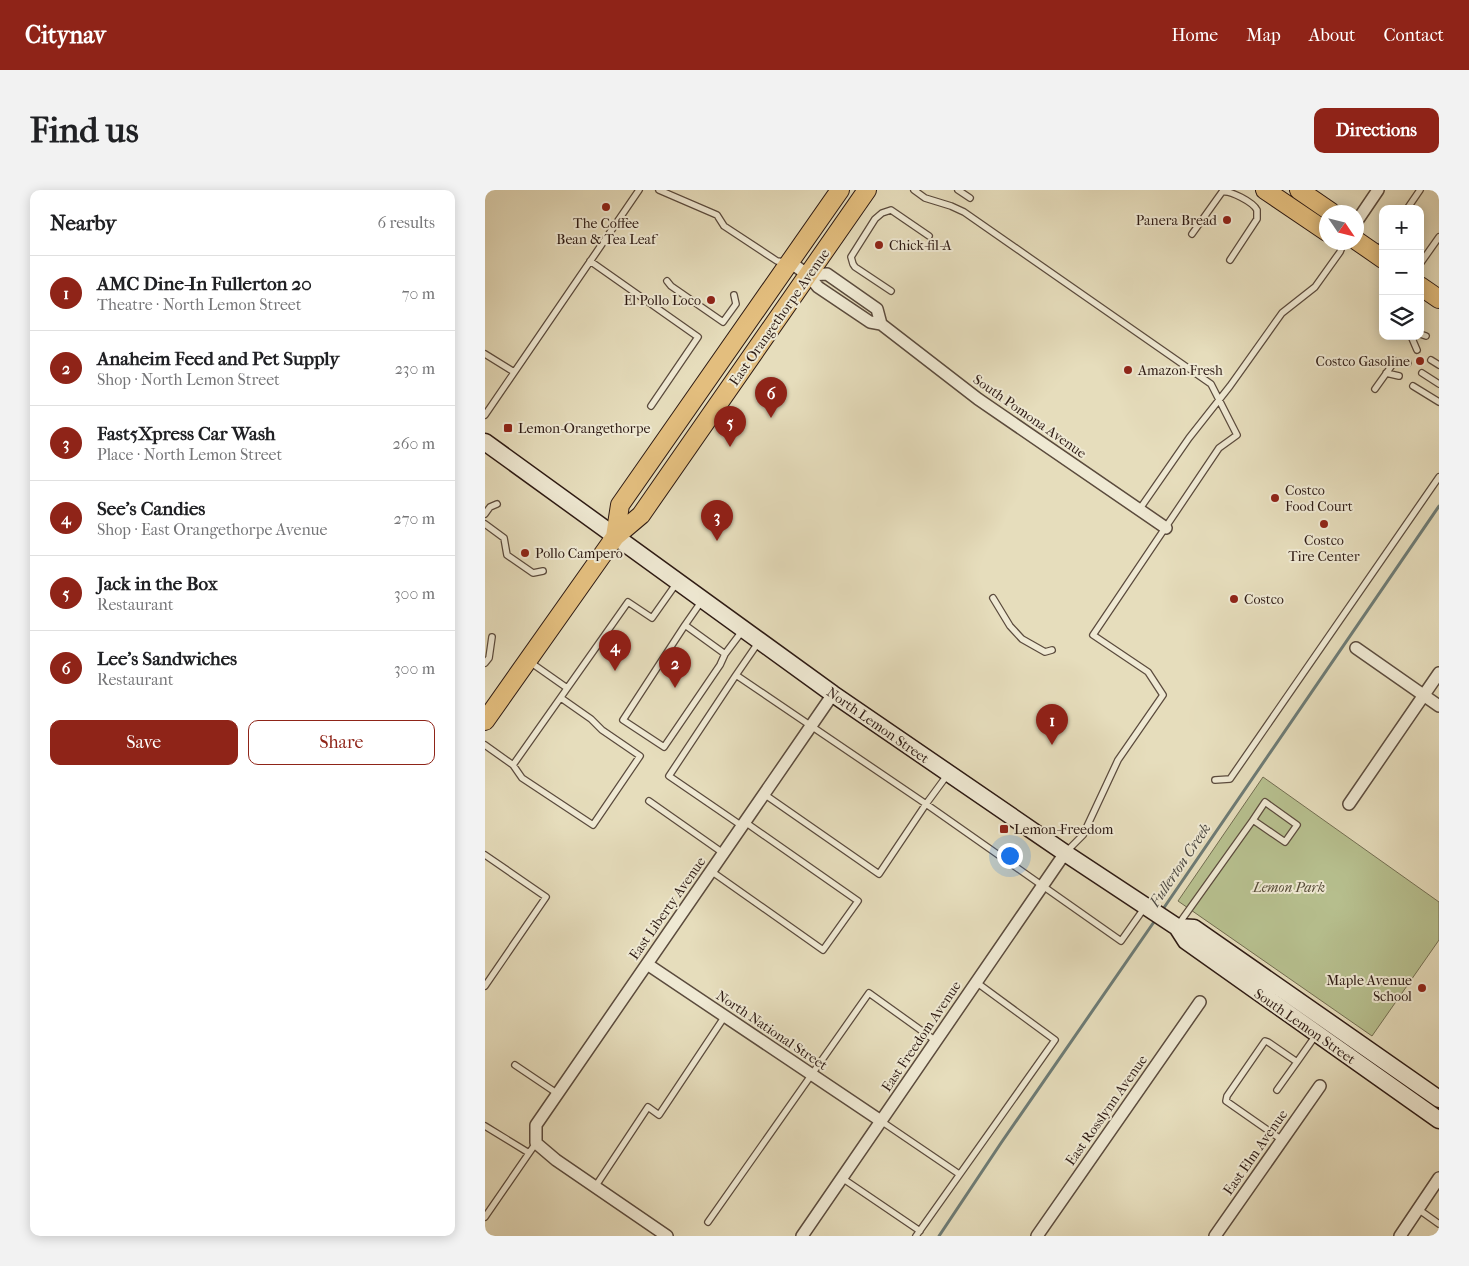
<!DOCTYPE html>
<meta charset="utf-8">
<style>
:root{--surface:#fff;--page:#f2f2f2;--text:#202124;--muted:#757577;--line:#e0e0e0;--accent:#8f2418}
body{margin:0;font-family:"IM FELL French Canon",serif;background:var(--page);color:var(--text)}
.controls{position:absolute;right:15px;top:15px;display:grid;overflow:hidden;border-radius:10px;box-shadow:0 2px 12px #0003}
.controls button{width:45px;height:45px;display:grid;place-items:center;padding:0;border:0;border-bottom:1px solid var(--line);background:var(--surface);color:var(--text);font:25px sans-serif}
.compass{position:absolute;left:834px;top:15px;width:45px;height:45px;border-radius:50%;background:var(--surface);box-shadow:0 2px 12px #0003;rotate:125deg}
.you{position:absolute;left:524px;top:665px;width:18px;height:18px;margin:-12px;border:4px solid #fff;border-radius:50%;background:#1a73e8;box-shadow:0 0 0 8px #1a73e833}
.badge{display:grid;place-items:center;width:32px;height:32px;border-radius:50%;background:var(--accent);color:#fff;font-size:16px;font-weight:700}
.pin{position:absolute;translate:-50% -41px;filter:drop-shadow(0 1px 2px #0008)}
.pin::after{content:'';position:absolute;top:26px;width:18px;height:15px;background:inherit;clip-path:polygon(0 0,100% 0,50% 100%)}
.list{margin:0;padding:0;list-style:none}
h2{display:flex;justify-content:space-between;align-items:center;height:65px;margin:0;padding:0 20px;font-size:21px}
h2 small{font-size:16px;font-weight:400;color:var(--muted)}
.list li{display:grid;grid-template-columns:32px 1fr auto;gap:15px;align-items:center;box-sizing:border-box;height:75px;padding:0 20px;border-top:1px solid var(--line)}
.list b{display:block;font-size:19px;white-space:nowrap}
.list p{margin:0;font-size:16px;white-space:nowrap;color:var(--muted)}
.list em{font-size:16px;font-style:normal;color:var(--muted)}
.actions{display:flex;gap:10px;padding:15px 20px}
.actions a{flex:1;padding:11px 0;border:1px solid var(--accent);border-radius:10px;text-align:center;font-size:18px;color:var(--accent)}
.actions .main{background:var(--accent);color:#fff}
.icon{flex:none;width:28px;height:28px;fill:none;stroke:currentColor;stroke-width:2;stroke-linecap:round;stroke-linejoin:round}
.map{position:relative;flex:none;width:954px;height:1046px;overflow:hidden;border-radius:10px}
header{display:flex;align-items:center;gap:30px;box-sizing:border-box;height:70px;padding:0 25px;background:var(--accent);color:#fff}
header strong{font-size:24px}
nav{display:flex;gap:28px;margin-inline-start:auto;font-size:18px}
.intro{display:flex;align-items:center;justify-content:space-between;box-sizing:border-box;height:120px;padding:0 30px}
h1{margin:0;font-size:35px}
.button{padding:12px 22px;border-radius:10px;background:var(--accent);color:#fff;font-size:18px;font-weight:700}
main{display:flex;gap:30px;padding:0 30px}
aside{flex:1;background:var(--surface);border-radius:10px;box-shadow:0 2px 12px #0003}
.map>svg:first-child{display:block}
.green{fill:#b7c08f;stroke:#726d51}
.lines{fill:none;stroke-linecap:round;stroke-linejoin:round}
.stream{stroke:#6d7b75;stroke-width:3}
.lane-casing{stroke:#5b4b3d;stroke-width:8}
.street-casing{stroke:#5b4b3d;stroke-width:14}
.secondary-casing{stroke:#2d1a13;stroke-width:19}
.primary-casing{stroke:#2d1a13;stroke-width:20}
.lane{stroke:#efe9d3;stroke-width:5.5}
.street{stroke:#efe9d3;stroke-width:11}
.secondary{stroke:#efe9d3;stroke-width:16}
.primary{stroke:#e3be7e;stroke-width:18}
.poi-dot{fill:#8f2418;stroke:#efe9d3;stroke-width:2}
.labels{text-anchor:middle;stroke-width:4;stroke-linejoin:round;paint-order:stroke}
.poi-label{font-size:14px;fill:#2d1a13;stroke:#efe9d3;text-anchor:start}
.street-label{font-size:14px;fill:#2d1a13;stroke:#efe9d3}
.park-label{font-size:14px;font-style:italic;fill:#564c38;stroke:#efe9d3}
.water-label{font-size:15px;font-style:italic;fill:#4d4a44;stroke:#efe9d3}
</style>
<header>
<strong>Citynav</strong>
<nav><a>Home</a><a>Map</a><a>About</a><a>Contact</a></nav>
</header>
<div class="intro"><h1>Find us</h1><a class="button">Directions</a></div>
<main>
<aside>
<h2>Nearby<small>6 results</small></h2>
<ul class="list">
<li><span class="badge">1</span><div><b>AMC Dine-In Fullerton 20</b><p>Theatre · North Lemon Street</p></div><em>70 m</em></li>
<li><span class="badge">2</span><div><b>Anaheim Feed and Pet Supply</b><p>Shop · North Lemon Street</p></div><em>230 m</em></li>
<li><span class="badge">3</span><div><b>Fast5Xpress Car Wash</b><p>Place · North Lemon Street</p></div><em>260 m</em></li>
<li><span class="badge">4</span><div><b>See's Candies</b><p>Shop · East Orangethorpe Avenue</p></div><em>270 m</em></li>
<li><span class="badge">5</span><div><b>Jack in the Box</b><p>Restaurant</p></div><em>300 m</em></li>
<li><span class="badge">6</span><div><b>Lee's Sandwiches</b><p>Restaurant</p></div><em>300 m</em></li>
</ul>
<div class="actions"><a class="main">Save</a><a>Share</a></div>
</aside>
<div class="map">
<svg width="954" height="1046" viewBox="0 0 954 1046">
<rect width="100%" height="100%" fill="#e6ddbc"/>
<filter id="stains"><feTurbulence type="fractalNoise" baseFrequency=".004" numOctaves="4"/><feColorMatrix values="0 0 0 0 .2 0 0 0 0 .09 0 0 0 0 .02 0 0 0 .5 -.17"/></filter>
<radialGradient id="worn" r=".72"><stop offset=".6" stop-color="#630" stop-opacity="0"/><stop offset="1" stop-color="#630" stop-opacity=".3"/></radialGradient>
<path class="green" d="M 778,587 L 954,712 L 954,750 L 887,846 L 693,711 Z"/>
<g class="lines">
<path class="stream" d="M 676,722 L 954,316
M 454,1046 L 516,953 L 671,729"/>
<defs>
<path id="lane" d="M 174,0 L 232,25 L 239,36 L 292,71 L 300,72
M 429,0 L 440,8 L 466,16 L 479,22 L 726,194 L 752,245 L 734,258 L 608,445 L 663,482 L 678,505 L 633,570 L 598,645 L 581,662
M 473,0 L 485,8
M 922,19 L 935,0
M 707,44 L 737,2 C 745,0 768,12 772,20 C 772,22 772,27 772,29 L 745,70
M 892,62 L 898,54
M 105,71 L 213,147 L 166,216
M 935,74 L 954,47
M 182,91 L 186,96 L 238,132 L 251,114 L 249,105
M 406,101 L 370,77 L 368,74 L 366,67 L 390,29 L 397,23 L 406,20 L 444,46
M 935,144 L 941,146
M 926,146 L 932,160
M 0,164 L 29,182
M 946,170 L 954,175
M 901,183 L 914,186
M 937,183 L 954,194
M 928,196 L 954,212
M 890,199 L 910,171 L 923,173
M 0,225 L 154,0
M 654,320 L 704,248 L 745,196 L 797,123 L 830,97 L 855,62 L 859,52
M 0,324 L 5,317 L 12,314
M 0,334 L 19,348 L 22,365 L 48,383 L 58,381
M 508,408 L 525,436 L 537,449 L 560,462 L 567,460
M 216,412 L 200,435 L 240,464 L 258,440
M 200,435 L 138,530 L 179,557 L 235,475 L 240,464
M 273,453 L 251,485 L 441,614 L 463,584
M 45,472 L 82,498
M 0,473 L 4,468 L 7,447
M 251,485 L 184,586 L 257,636
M 0,555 L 28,575 L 143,412 L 167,428 L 191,394
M 28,575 L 37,588 L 108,635 L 155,566 L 117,540 L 106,529 L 76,508
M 730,590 L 745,589 L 954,287
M 279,604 L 394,684 L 441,614 L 636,751 L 660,717
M 164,611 L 238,663
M 0,665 L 61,707 L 0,796
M 226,681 L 338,760 L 373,711 L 260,632
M 693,735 L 768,630 L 800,652 L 812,635 L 780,612 L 768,630
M 30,875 L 73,904
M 792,900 L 812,872
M 396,931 L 474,984
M 0,936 L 44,963
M 797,950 L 741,911 L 742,906 L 780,851 L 783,852 L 812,872 L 831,845
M 357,988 L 435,1041
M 110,997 L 163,917 L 174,925 L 240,826
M 933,1019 L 954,1034
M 0,1027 L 51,953
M 223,1032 L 384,803 L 451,851
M 431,1046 L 570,850 L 491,792"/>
<path id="street" d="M 872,31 L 893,0
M 305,72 L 323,85 L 333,97 L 385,132 L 396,134 L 493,209 L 681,338
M 323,85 L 342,84 L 392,119 L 396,134
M 871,458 L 954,516
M 864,614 L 954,483
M 162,774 L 396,931
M 182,1046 L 71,970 L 51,953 L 51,935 L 348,504
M 317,1046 L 580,663
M 552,1046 L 715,812
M 730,1046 L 835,896
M 915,1046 L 954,988"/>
<path id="secondary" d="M 0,252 L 348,504 L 580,663 L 692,737 L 701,751 L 954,930
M 692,737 L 709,738 L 954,909"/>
<path id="primary" d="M 780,0 L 842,42
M 814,0 L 846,22
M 872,51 L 898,69
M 935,96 L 954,109
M 130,347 L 135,315 L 355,0
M 0,531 L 130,347 L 156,325 L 382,0"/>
</defs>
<use href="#lane" class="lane-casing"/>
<use href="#street" class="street-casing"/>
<use href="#secondary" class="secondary-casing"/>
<use href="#primary" class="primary-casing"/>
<use href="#lane" class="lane"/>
<use href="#street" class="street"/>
<use href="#secondary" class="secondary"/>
<use href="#primary" class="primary"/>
</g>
<g class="poi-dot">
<circle cx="121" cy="17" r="5"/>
<circle cx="742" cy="30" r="5"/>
<circle cx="394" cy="55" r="5"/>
<circle cx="226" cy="110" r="5"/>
<circle cx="935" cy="171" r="5"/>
<circle cx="643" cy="180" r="5"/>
<rect x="18" y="233" width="10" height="10" rx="2.5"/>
<circle cx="790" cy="308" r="5"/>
<circle cx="839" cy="334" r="5"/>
<circle cx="40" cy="363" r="5"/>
<circle cx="749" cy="409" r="5"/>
<rect x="514" y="634" width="10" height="10" rx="2.5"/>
<circle cx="937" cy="798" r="5"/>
</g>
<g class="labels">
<g class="poi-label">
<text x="732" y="35" text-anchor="end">Panera Bread</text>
<text x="121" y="38" text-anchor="middle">The Coffee<tspan x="121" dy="16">Bean &amp; Tea Leaf</tspan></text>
<text x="404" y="60">Chick-fil-A</text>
<text x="216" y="115" text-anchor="end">El Pollo Loco</text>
<text x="925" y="176" text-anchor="end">Costco Gasoline</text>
<text x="653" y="185">Amazon Fresh</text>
<text x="33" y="243">Lemon-Orangethorpe</text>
<text x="800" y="305">Costco<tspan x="800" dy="16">Food Court</tspan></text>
<text x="839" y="355" text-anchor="middle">Costco<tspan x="839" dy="16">Tire Center</tspan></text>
<text x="50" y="368">Pollo Campero</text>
<text x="759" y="414">Costco</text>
<text x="529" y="644">Lemon-Freedom</text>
<text x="927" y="795" text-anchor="end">Maple Avenue<tspan x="927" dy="16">School</tspan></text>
</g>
<g class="street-label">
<text transform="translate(294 127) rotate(-55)" y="5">East Orangethorpe Avenue</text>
<text transform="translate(545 226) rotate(35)" y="5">South Pomona Avenue</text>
<text transform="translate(393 535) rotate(35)" y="5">North Lemon Street</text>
<text transform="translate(182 718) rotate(-55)" y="5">East Liberty Avenue</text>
<text transform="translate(820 836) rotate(35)" y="5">South Lemon Street</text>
<text transform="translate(287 840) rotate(34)" y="5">North National Street</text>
<text transform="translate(436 846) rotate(-56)" y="5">East Freedom Avenue</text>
<text transform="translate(621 920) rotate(-55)" y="5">East Rosslynn Avenue</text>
<text transform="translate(770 962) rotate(-55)" y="5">East Elm Avenue</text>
</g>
<g class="park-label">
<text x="804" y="702">Lemon Park</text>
</g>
<g class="water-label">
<text transform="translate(695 675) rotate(-56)" y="5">Fullerton Creek</text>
</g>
</g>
<rect width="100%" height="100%" filter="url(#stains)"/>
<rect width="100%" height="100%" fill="url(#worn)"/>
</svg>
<div class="controls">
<button>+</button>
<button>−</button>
<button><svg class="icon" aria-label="layers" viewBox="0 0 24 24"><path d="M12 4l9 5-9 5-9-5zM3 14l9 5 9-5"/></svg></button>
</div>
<svg class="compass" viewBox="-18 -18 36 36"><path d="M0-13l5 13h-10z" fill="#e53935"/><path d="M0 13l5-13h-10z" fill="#757577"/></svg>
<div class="you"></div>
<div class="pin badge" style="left:567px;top:555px">1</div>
<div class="pin badge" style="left:190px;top:498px">2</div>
<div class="pin badge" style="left:232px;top:351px">3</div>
<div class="pin badge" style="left:130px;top:481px">4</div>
<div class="pin badge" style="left:245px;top:257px">5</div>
<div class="pin badge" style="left:286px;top:228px">6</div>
</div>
</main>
